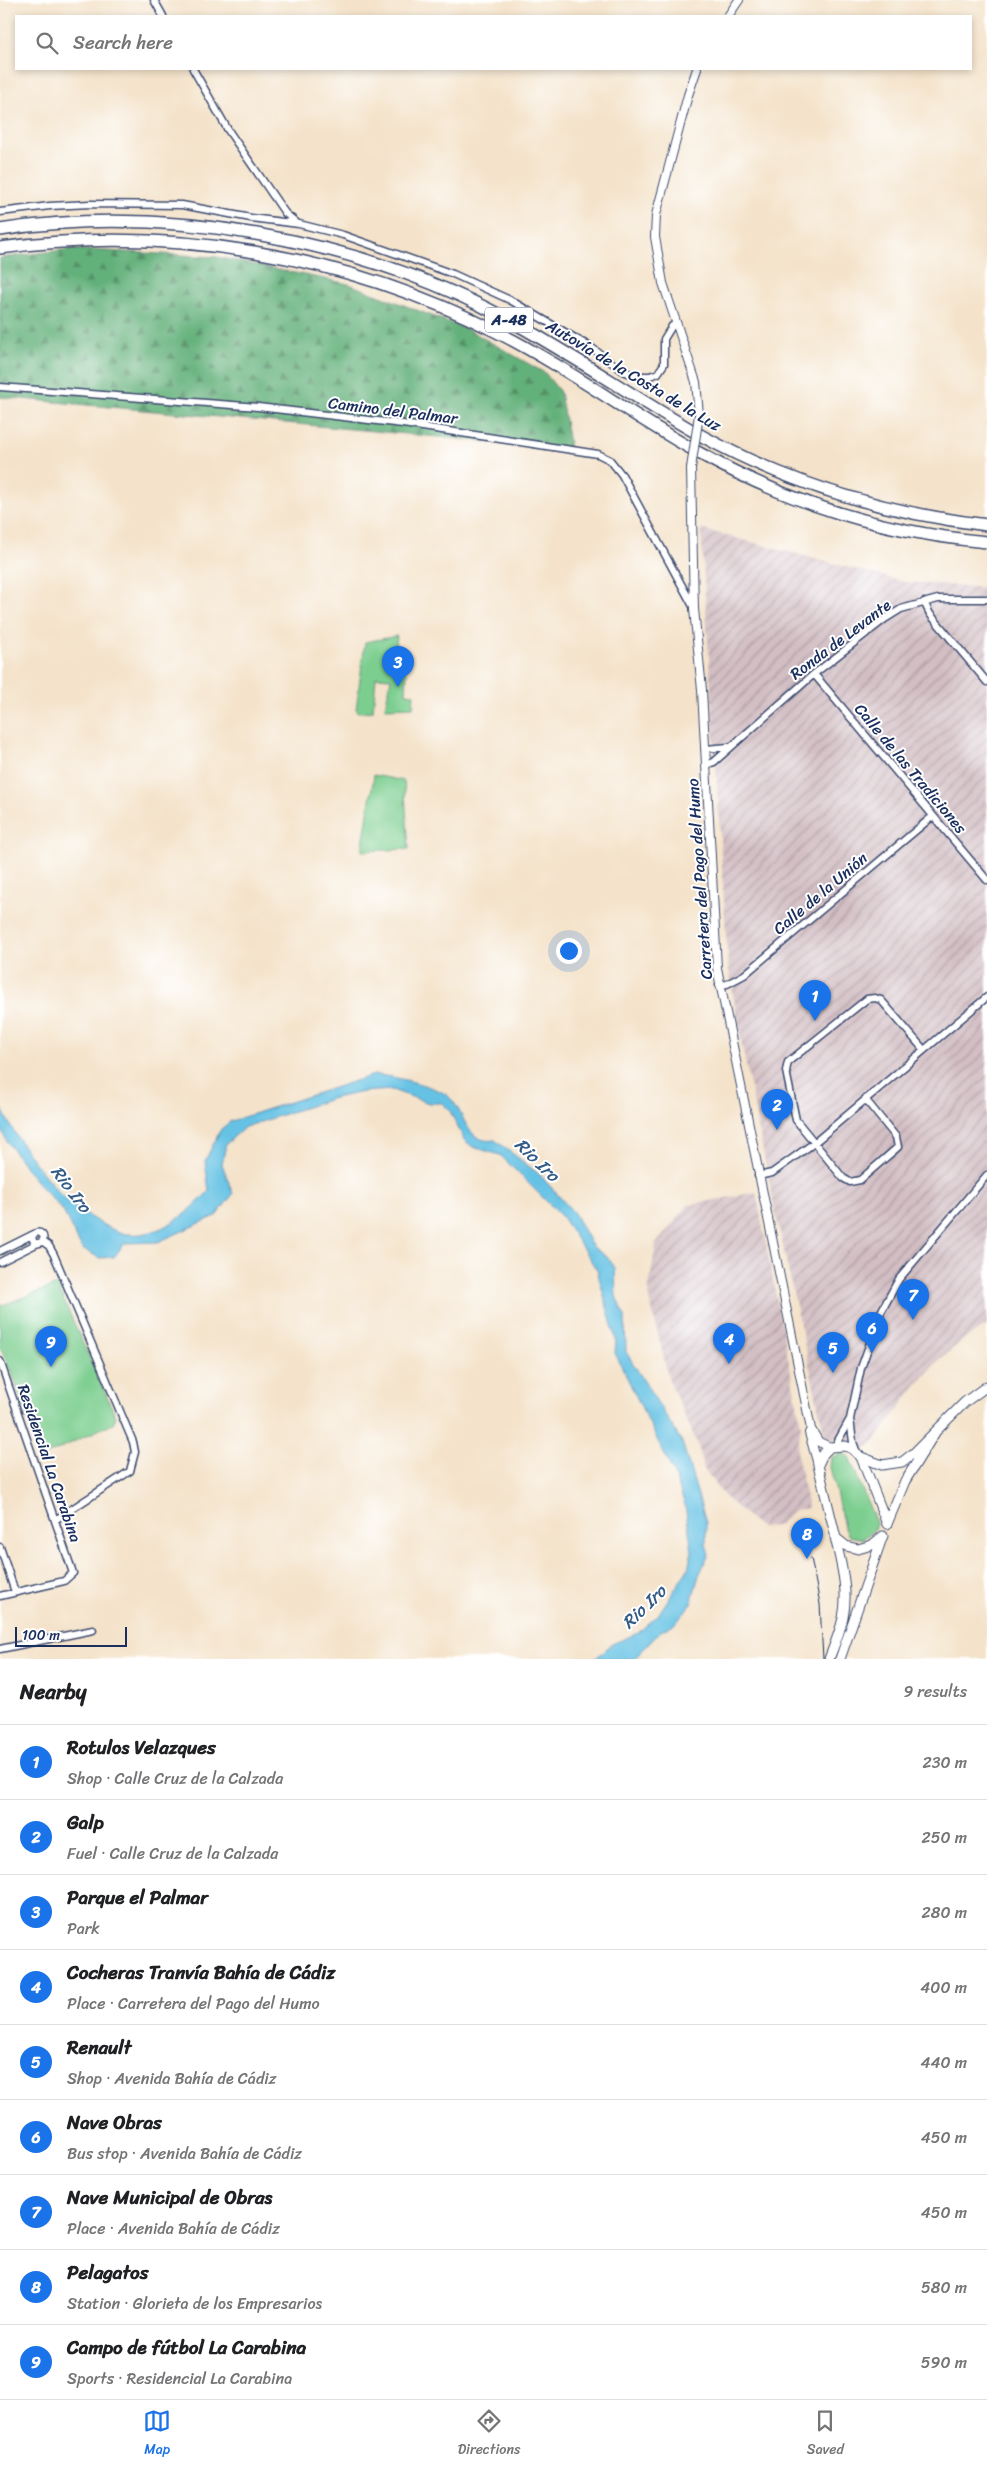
<!DOCTYPE html>
<meta charset="utf-8">
<style>
:root{--surface:#fff;--page:#f6f6f6;--text:#202124;--muted:#757577;--line:#e0e0e0;--accent:#1a73e8}
body{margin:0;font-family:Sriracha,sans-serif;background:var(--page);color:var(--text)}
.scale{position:absolute;left:15px;bottom:12px;width:112px;box-sizing:border-box;padding-left:5px;border:2px solid #1b2f5e;border-top:0;font-size:14px;line-height:18px;white-space:nowrap;color:#1b2f5e;-webkit-text-stroke:4px #fff;paint-order:stroke}
.you{position:absolute;left:568px;top:950px;width:18px;height:18px;margin:-12px;border:4px solid #fff;border-radius:50%;background:#1a73e8;box-shadow:0 0 0 8px #1a73e833}
.badge{display:grid;place-items:center;width:32px;height:32px;border-radius:50%;background:var(--accent);color:#fff;font-size:16px;font-weight:700}
.pin{position:absolute;translate:-50% -41px;filter:drop-shadow(0 1px 2px #0008)}
.pin::after{content:'';position:absolute;top:26px;width:18px;height:15px;background:inherit;clip-path:polygon(0 0,100% 0,50% 100%)}
.list{margin:0;padding:0;list-style:none}
h2{display:flex;justify-content:space-between;align-items:center;height:65px;margin:0;padding:0 20px;font-size:21px}
h2 small{font-size:16px;font-weight:400;color:var(--muted)}
.list li{display:grid;grid-template-columns:32px 1fr auto;gap:15px;align-items:center;box-sizing:border-box;height:75px;padding:0 20px;border-top:1px solid var(--line)}
.list b{display:block;font-size:19px;white-space:nowrap}
.list p{margin:0;font-size:16px;white-space:nowrap;color:var(--muted)}
.list em{font-size:16px;font-style:normal;color:var(--muted)}
.icon{flex:none;width:28px;height:28px;fill:none;stroke:currentColor;stroke-width:2;stroke-linecap:round;stroke-linejoin:round}
.map{position:relative;flex:none;width:987px;height:1659px;overflow:hidden}
.search{position:absolute;background:var(--surface);box-shadow:0 2px 8px #0003;left:15px;right:15px;top:15px;height:55px;display:flex;align-items:center;gap:12px;box-sizing:border-box;padding:0 18px;border-radius:0px;color:var(--muted);font-size:19px}
.sheet{height:740px;background:var(--surface)}
nav{display:flex;justify-content:space-around;align-items:center;box-sizing:border-box;height:70px;border-top:1px solid var(--line);background:var(--surface);font-size:14px;color:var(--muted)}
nav a{display:grid;justify-items:center;gap:2px}
nav .on{color:var(--accent)}
.map>svg:first-child{display:block}
.industrial{fill:url(#industrial-furrows)}
.green{fill:#7bce8f;stroke:#4b7e76}
.forest{fill:url(#forest-firs);stroke:#40706c}
.water{fill:#66c2e4;stroke:#4078a1}
.lines{fill:none;stroke-linecap:round;stroke-linejoin:round}
.minor-casing{stroke:#3c4a6e;stroke-width:9}
.tertiary-casing{stroke:#3c4a6e;stroke-width:10}
.secondary-casing{stroke:#3c4a6e;stroke-width:11}
.motorway-casing{stroke:#3c4a6e;stroke-width:14}
.minor{stroke:#fff;stroke-width:6}
.tertiary{stroke:#fff;stroke-width:8}
.secondary{stroke:#fff;stroke-width:9}
.motorway{stroke:#fff;stroke-width:11}
.tram{stroke:#1b2f5e;stroke-width:1}
.tertiary-bridge-casing{stroke:#3c4a6e;stroke-width:10;stroke-linecap:butt}
.tertiary-bridge{stroke:#fff;stroke-width:8}
.labels{text-anchor:middle;stroke-width:4;stroke-linejoin:round;paint-order:stroke}
.shield{fill:#fff;stroke:#5f6d8e;stroke-width:1}
.shield-label{font-size:15px;font-weight:bold;fill:#1b2f5e}
.street-label{font-size:16px;fill:#1b2f5e;stroke:#fff}
.water-label{font-size:18px;font-style:italic;fill:#325b86;stroke:#fff}
</style>
<div class="map">
<svg width="987" height="1659" viewBox="0 0 987 1659">
<defs>
<pattern id="industrial-furrows" width="10" height="10" patternUnits="userSpaceOnUse" patternTransform="scale(1.25)"><rect width="10" height="10" fill="#d2bec3"/><path d="M-1 1l2-2M0 10L10 0M9 11l2-2" fill="none" stroke="#aa9ba2"/></pattern>
<pattern id="forest-firs" width="22" height="20" patternUnits="userSpaceOnUse" patternTransform="scale(1.25)"><rect width="22" height="20" fill="#64b17a"/><path d="M5 1l3.5 6h-7zM16 11l3.5 6h-7z" fill="#529067"/></pattern>
</defs>
<rect width="100%" height="100%" fill="#fff"/>
<filter id="ink" filterUnits="userSpaceOnUse"><feTurbulence type="fractalNoise" baseFrequency=".02" numOctaves="2"/><feDisplacementMap in="SourceGraphic" scale="10" xChannelSelector="R" yChannelSelector="G"/><feConvolveMatrix kernelMatrix="1 2 1 2 8 2 1 2 1" color-interpolation-filters="sRGB"/></filter>
<filter id="wash" filterUnits="userSpaceOnUse"><feTurbulence type="fractalNoise" baseFrequency=".0096" numOctaves="4" result="noise"/><feDisplacementMap in="SourceGraphic" scale="20" xChannelSelector="R" yChannelSelector="G"/><feGaussianBlur stdDeviation="1.12" result="paint"/><feColorMatrix in="noise" values="0 0 0 0 0 0 0 0 0 0 0 0 0 0 0 0 0 1.4 0 .05"/><feComposite in="paint" operator="in"/></filter>
<g filter="url(#wash)">
<rect width="100%" height="100%" fill="#f4e3ca"/>
<path class="industrial" d="M 701,529 L 905,582 L 987,588 L 987,1325 L 964,1339 L 938,1361 L 918,1383 L 872,1444 L 864,1450 L 825,1437 L 773,1201 L 740,1035 L 728,965 Z
M 756,1192 L 801,1425 L 797,1454 L 808,1508 L 794,1511 L 779,1525 L 765,1528 L 758,1526 L 725,1497 L 704,1469 L 698,1445 L 669,1381 L 648,1292 L 656,1244 L 688,1205 Z"/>
<path class="green" d="M 397,636 L 393,667 L 404,668 L 407,673 L 406,693 L 414,694 L 413,707 L 385,708 L 391,678 L 376,677 L 373,711 L 358,712 L 356,709 L 365,642 Z
M 374,775 L 404,781 L 409,849 L 362,851 Z
M 57,1285 L 116,1417 L 113,1423 L 40,1458 L 16,1384 L 0,1347 L 0,1306 Z
M 843,1453 L 849,1457 L 876,1523 L 874,1530 L 863,1539 L 849,1536 L 844,1527 L 830,1467 L 831,1458 Z"/>
<path class="forest" d="M 71,249 L 217,257 L 349,284 L 469,330 L 545,373 L 560,392 L 570,449 L 0,397 L 0,258 Z"/>
<path class="water" d="M 374,1075 C 390,1075 436,1086 448,1096 C 465,1110 465,1145 495,1140 L 540,1175 L 574,1213 L 592,1246 L 609,1259 L 615,1268 L 616,1296 L 625,1317 L 626,1352 L 682,1442 L 706,1522 L 706,1544 L 709,1554 L 699,1575 L 691,1603 L 677,1622 L 661,1631 L 634,1659 L 595,1659 L 612,1644 L 638,1633 L 658,1615 L 688,1569 L 692,1551 L 685,1505 L 674,1474 L 615,1353 L 616,1340 L 597,1270 L 562,1217 L 500,1155 L 473,1147 L 464,1140 L 450,1111 L 442,1103 L 429,1103 L 392,1090 L 363,1092 L 334,1098 L 245,1127 L 226,1144 L 222,1164 L 233,1194 L 216,1216 L 158,1242 L 125,1243 L 114,1257 L 100,1258 L 82,1249 L 63,1211 L 30,1174 L 6,1140 L 0,1126 L 0,1103 C 8,1129 49,1185 70,1203 C 82,1213 112,1232 127,1234 C 159,1238 189,1213 209,1191 L 205,1161 L 221,1129 L 231,1121 Z"/>
</g>
<g filter="url(#ink)">
<g class="lines">
<defs>
<path id="minor" d="M 154,0 L 163,16
M 193,69 L 228,130 L 285,213 L 298,224
M 0,212 L 50,206 L 90,204 L 182,205 L 251,218 L 299,224 L 343,235 L 453,274 L 510,300 L 592,348 L 623,371 L 636,376 L 650,376 L 658,373 L 664,364 L 664,339 L 672,326 L 677,324
M 0,387 L 258,407 L 403,424 L 598,454 L 610,460 L 622,475 L 694,608
M 924,602 L 930,614 L 987,682
M 814,674 L 987,880
M 705,749 L 729,747
M 706,765 L 714,762 L 814,674 L 885,619 L 901,609 L 938,599 L 987,599
M 719,985 L 727,984 L 744,975 L 933,816
M 865,1099 L 896,1137 L 898,1147 L 860,1180 L 850,1182 L 843,1178 L 796,1120 L 786,1071 L 788,1062 L 867,999 L 875,998 L 881,1000 L 924,1050
M 758,1176 L 772,1173 L 814,1143 L 987,997
M32.5 1238a5.5 5.5 0 1 1 11 0a5.5 5.5 0 1 1-11 0Z
M 42,1241 L 49,1246 L 54,1255 L 133,1442 L 135,1452 L 130,1471 L 55,1520
M 0,1251 L 34,1234
M 0,1262 L 38,1243
M 0,1361 L 73,1573 L 64,1581 L 0,1596
M 835,1446 L 850,1419
M 856,1450 L 853,1442 L 850,1419 L 861,1368 L 881,1312 L 899,1279 L 987,1175
M 0,1547 L 15,1592
M 0,1649 L 93,1630"/>
<path id="tertiary" d="M 728,16 L 739,0
M 697,69 L 688,95 L 656,215 L 655,237 L 663,283 L 696,382 L 699,415
M 691,468 L 694,609 L 702,690 L 717,968 L 811,1429 L 809,1433 L 818,1465
M 811,1429 L 819,1442 L 830,1447"/>
<path id="secondary" d="M 861,1457 L 882,1465 L 902,1462 L 915,1452 L 965,1402 L 987,1386
M 887,1524 L 905,1481 L 936,1431
M 883,1536 L 872,1545 L 858,1549 L 846,1546 L 836,1538 L 818,1465 L 823,1454 L 830,1447 L 845,1446 L 851,1448 L 861,1457 L 887,1524
M 829,1659 C 834,1646 840,1632 843,1618 C 849,1590 841,1564 835,1537
M 840,1659 L 882,1538"/>
<path id="motorway" d="M 0,230 C 165,204 360,239 507,319 C 574,355 636,399 702,436 C 791,485 886,513 987,525
M 0,248 C 171,225 344,254 497,332 C 568,368 632,416 701,454 C 789,503 887,533 987,542"/>
</defs>
<use href="#minor" class="minor-casing"/>
<use href="#tertiary" class="tertiary-casing"/>
<use href="#secondary" class="secondary-casing"/>
<use href="#motorway" class="motorway-casing"/>
<use href="#minor" class="minor"/>
<use href="#tertiary" class="tertiary"/>
<use href="#secondary" class="secondary"/>
<use href="#motorway" class="motorway"/>
<path class="tram" d="M 811,1558 L 820,1604 L 823,1659"/>
<defs>
<path id="tertiary-bridge" d="M 691,468 L 699,415"/>
</defs>
<use href="#tertiary-bridge" class="tertiary-bridge-casing"/>
<use href="#tertiary-bridge" class="tertiary-bridge"/>
</g>
</g>
<g class="labels">
<rect class="shield" x="485" y="307.5" width="48" height="25" rx="4"/>
<g class="shield-label">
<text x="509" y="325">A-48</text>
</g>
<g class="street-label">
<text transform="translate(634 375) rotate(31)" y="6">Autovía de la Costa de la Luz</text>
<text transform="translate(393 410) rotate(7)" y="6">Camino del Palmar</text>
<text transform="translate(840 639) rotate(-37)" y="6">Ronda de Levante</text>
<text transform="translate(911 768) rotate(50)" y="6">Calle de las Tradiciones</text>
<text transform="translate(699 879) rotate(-94)" y="6">Carretera del Pago del Humo</text>
<text transform="translate(820 893) rotate(-40)" y="6">Calle de la Unión</text>
<text transform="translate(50 1463) rotate(71)" y="6">Residencial La Carabina</text>
</g>
<g class="water-label">
<text transform="translate(537 1160) rotate(44)" y="6">Rio Iro</text>
<text transform="translate(71 1189) rotate(53)" y="6">Rio Iro</text>
<text transform="translate(644 1607) rotate(-44)" y="6">Rio Iro</text>
</g>
</g>
</svg>
<div class="scale">100 m</div>
<div class="you"></div>
<div class="pin badge" style="left:815px;top:1021px">1</div>
<div class="pin badge" style="left:777px;top:1130px">2</div>
<div class="pin badge" style="left:398px;top:687px">3</div>
<div class="pin badge" style="left:729px;top:1364px">4</div>
<div class="pin badge" style="left:833px;top:1373px">5</div>
<div class="pin badge" style="left:872px;top:1353px">6</div>
<div class="pin badge" style="left:913px;top:1320px">7</div>
<div class="pin badge" style="left:807px;top:1559px">8</div>
<div class="pin badge" style="left:51px;top:1367px">9</div>
<div class="search"><svg class="icon" aria-label="search" viewBox="0 0 24 24"><circle cx="10" cy="10" r="6"/><path d="M15 15l6 6"/></svg>Search here</div>
</div>
<section class="sheet">
<h2>Nearby<small>9 results</small></h2>
<ul class="list">
<li><span class="badge">1</span><div><b>Rotulos Velazques</b><p>Shop · Calle Cruz de la Calzada</p></div><em>230 m</em></li>
<li><span class="badge">2</span><div><b>Galp</b><p>Fuel · Calle Cruz de la Calzada</p></div><em>250 m</em></li>
<li><span class="badge">3</span><div><b>Parque el Palmar</b><p>Park</p></div><em>280 m</em></li>
<li><span class="badge">4</span><div><b>Cocheras Tranvía Bahía de Cádiz</b><p>Place · Carretera del Pago del Humo</p></div><em>400 m</em></li>
<li><span class="badge">5</span><div><b>Renault</b><p>Shop · Avenida Bahía de Cádiz</p></div><em>440 m</em></li>
<li><span class="badge">6</span><div><b>Nave Obras</b><p>Bus stop · Avenida Bahía de Cádiz</p></div><em>450 m</em></li>
<li><span class="badge">7</span><div><b>Nave Municipal de Obras</b><p>Place · Avenida Bahía de Cádiz</p></div><em>450 m</em></li>
<li><span class="badge">8</span><div><b>Pelagatos</b><p>Station · Glorieta de los Empresarios</p></div><em>580 m</em></li>
<li><span class="badge">9</span><div><b>Campo de fútbol La Carabina</b><p>Sports · Residencial La Carabina</p></div><em>590 m</em></li>
</ul>
</section>
<nav>
<a class="on"><svg class="icon" aria-label="map" viewBox="0 0 24 24"><path d="M3 6l6-2 6 2 6-2v14l-6 2-6-2-6 2zM9 4v14M15 6v14"/></svg>Map</a>
<a><svg class="icon" aria-label="directions" viewBox="0 0 24 24"><path d="M12 3l9 9-9 9-9-9zM9 14v-3h6M13 9l2 2-2 2"/></svg>Directions</a>
<a><svg class="icon" aria-label="saved" viewBox="0 0 24 24"><path d="M7 4h10v16l-5-4-5 4z"/></svg>Saved</a>
</nav>
